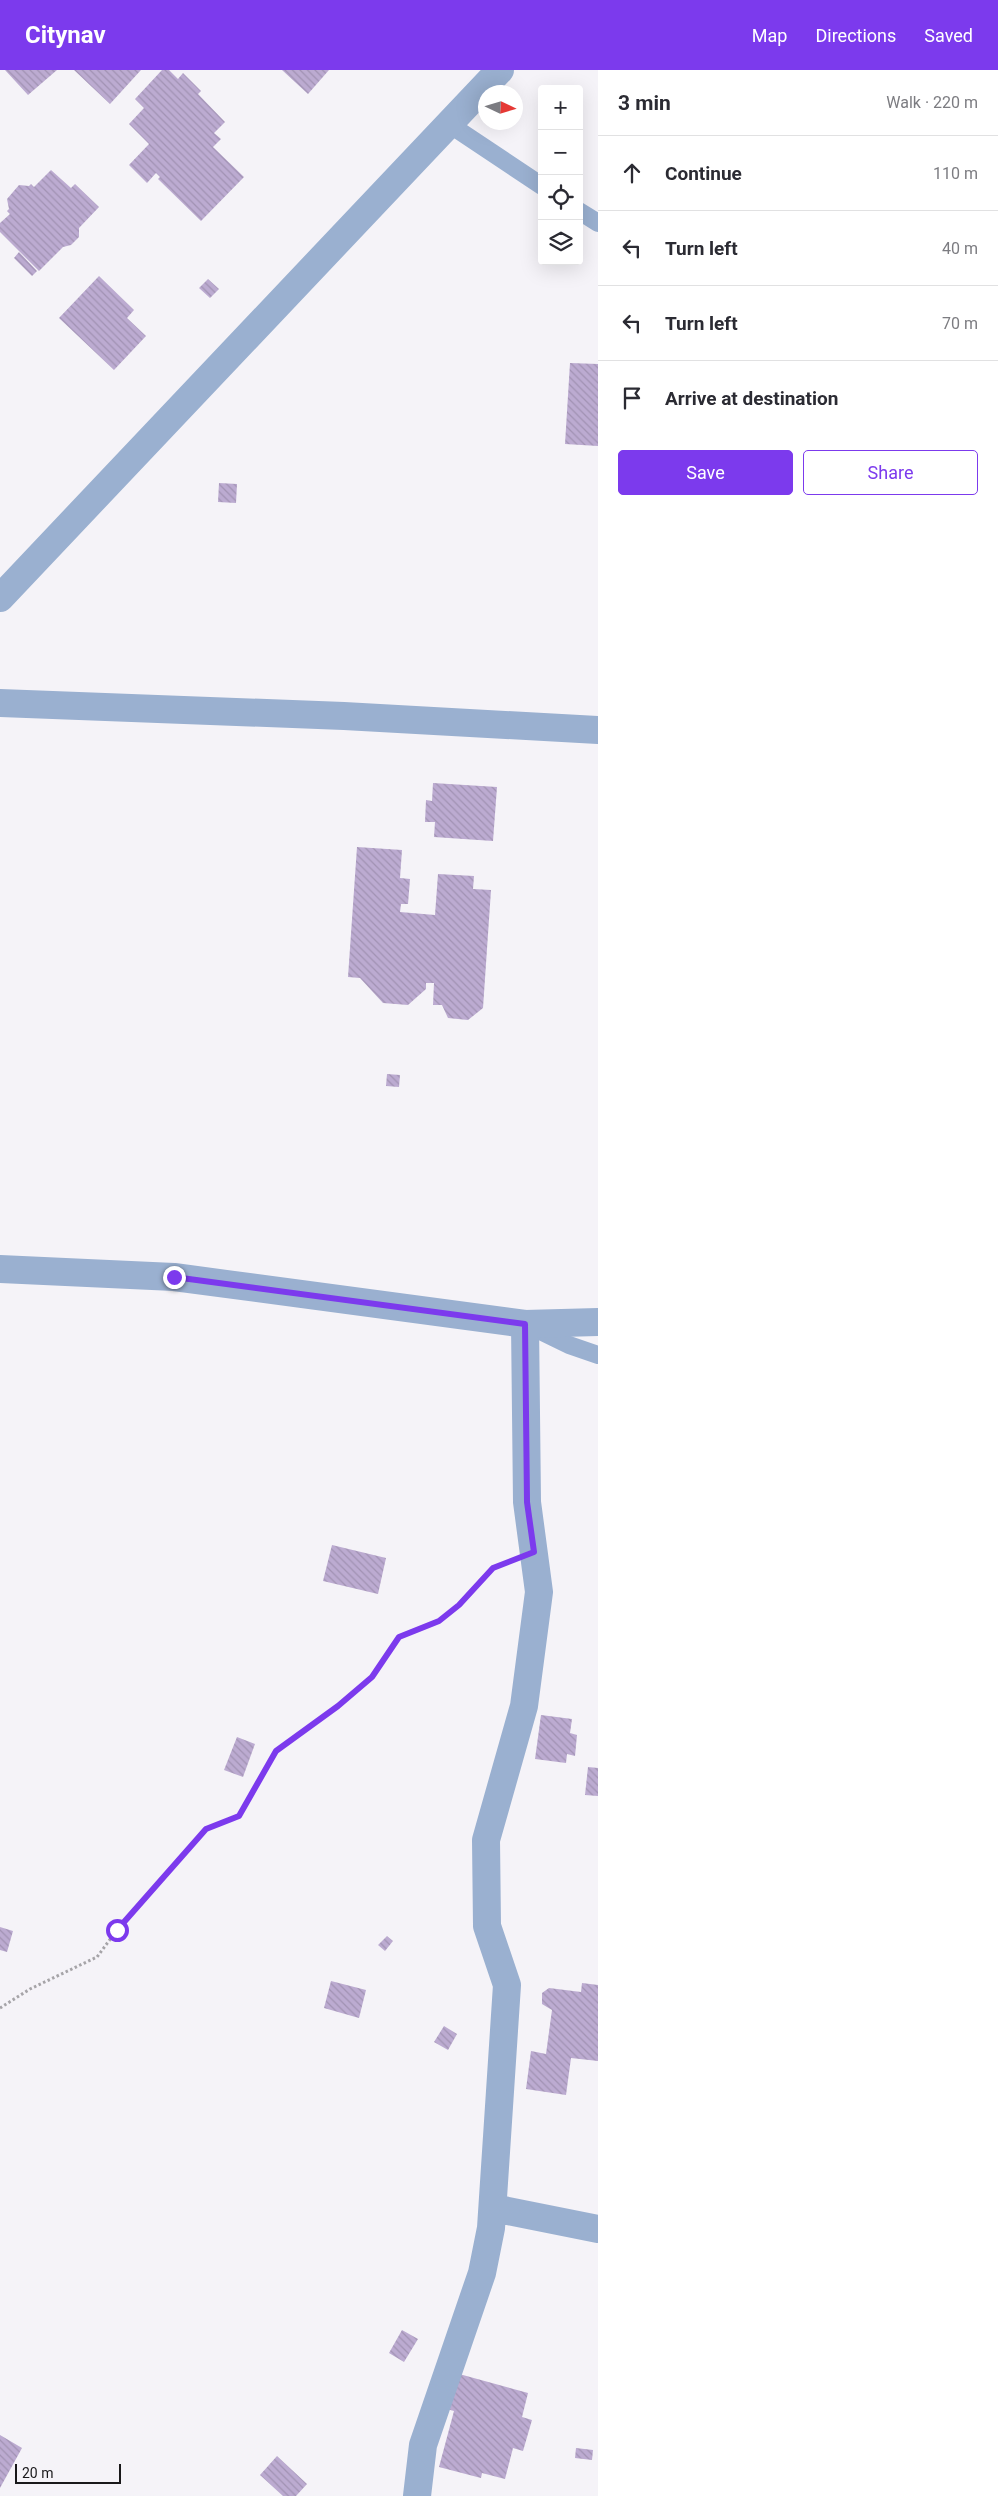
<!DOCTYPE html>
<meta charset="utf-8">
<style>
:root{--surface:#fff;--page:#f2f2f3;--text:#2b2b33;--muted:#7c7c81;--line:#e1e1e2;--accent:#7c3aed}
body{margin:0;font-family:Roboto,sans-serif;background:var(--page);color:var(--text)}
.controls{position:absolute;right:15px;top:15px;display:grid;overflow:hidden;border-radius:5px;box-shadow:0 5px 20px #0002}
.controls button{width:45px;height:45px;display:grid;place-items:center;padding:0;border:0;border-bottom:1px solid var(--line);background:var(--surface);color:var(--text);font:25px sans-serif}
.compass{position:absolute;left:478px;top:15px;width:45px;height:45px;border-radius:50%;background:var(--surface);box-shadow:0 5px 20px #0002;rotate:94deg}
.scale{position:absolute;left:15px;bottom:12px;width:106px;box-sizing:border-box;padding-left:5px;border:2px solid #19181a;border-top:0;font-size:14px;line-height:18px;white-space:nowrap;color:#19181a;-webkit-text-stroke:4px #f5f3f8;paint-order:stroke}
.stop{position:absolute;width:15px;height:15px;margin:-11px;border:4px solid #7c3aed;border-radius:50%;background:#fff}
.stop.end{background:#7c3aed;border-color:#fff;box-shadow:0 1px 5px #0008}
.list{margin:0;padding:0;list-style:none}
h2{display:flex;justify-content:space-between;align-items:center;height:65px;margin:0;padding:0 20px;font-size:21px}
h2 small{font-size:16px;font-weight:400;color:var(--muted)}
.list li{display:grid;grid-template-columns:32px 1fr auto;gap:15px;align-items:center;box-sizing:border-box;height:75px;padding:0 20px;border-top:1px solid var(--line)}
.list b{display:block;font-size:19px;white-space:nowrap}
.list em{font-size:16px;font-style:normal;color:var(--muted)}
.actions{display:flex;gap:10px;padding:15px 20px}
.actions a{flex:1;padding:11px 0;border:1px solid var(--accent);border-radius:5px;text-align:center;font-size:18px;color:var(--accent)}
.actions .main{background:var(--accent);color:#fff}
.icon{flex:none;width:28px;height:28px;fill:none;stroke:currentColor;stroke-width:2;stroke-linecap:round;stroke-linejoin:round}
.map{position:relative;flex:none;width:598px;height:2426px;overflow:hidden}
header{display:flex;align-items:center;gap:30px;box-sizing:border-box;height:70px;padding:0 25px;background:var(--accent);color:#fff}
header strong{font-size:24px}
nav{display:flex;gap:28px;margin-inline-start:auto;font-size:18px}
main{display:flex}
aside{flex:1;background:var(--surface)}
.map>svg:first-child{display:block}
.building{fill:url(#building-back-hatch)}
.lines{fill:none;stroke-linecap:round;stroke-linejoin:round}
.path{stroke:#a6a4a8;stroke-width:3;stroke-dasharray:2.5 2.5;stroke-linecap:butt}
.service{stroke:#9ab0d0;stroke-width:18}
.minor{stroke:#9ab0d0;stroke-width:28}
.route{stroke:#7c3aed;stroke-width:6}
</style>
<header>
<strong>Citynav</strong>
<nav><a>Map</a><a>Directions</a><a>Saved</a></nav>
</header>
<main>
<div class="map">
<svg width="598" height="2426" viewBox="0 0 598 2426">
<defs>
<pattern id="building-back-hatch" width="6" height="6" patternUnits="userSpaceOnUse" patternTransform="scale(1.25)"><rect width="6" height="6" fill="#bcabd1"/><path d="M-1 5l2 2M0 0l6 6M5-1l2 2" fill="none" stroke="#a192b3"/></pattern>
</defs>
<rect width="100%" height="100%" fill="#f5f3f8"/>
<path class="building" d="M 5,0 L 57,0 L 28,25 Z
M 74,0 L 141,0 L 110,34 Z
M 162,0 L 169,0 L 178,9 L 183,3 L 201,21 L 198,24 L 225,52 L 214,63 L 221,69 L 213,77 L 244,107 L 201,151 L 158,109 L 160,107 L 156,103 L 147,113 L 129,95 L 149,74 L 129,54 L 144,38 L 135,29 Z
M 282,0 L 329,0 L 308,24 Z
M 51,100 L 71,118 L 75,114 L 99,137 L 79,158 L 79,167 L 71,175 L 63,177 L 39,201 L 0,162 L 0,153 L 10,144 L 7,141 L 9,139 L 7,129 L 19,115 L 29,116 L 31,114 L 34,117 Z
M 19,182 L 37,201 L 32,206 L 14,188 Z
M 99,206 L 134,240 L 127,248 L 146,266 L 114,300 L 59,248 Z
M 208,209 L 219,219 L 210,228 L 199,218 Z
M 570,293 L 598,294 L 598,376 L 565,374 Z
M 219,413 L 237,414 L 236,433 L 218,432 Z
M 433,713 L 497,717 L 493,771 L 434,767 L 435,752 L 425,752 L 426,730 L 432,731 Z
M 357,777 L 402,780 L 400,808 L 410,809 L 408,834 L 401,834 L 400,842 L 435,845 L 438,804 L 474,806 L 473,819 L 491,820 L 483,938 L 468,950 L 448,948 L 442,935 L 433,935 L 434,913 L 426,913 L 426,919 L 408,935 L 383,933 L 360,908 L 348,907 Z
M 387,1004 L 400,1005 L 399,1017 L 386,1016 Z
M 332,1475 L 386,1488 L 378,1524 L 323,1511 Z
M 541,1645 L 572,1649 L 570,1663 L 577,1665 L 575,1686 L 567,1684 L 566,1693 L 535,1689 Z
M 237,1667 L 255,1674 L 243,1707 L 224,1700 Z
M 588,1697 L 598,1698 L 598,1726 L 585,1725 Z
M 0,1857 L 13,1861 L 7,1882 L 0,1880 Z
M 387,1866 L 393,1871 L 385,1881 L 378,1875 Z
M 331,1911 L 366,1920 L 359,1948 L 324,1938 Z
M 582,1913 L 598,1915 L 598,1991 L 571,1988 L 566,2025 L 526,2019 L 531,1981 L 546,1984 L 552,1940 L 542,1934 L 542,1923 L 549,1918 L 581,1922 Z
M 444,1956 L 457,1964 L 448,1980 L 434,1972 Z
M 402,2260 L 418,2269 L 404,2292 L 389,2283 Z
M 452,2302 L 528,2323 L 522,2347 L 532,2350 L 523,2381 L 513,2378 L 505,2409 L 482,2403 L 481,2408 L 439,2397 L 454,2341 L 443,2338 Z
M 0,2365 L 22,2378 L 0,2418 Z
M 576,2378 L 593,2380 L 592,2390 L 575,2388 Z
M 277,2386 L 307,2414 L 296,2426 L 283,2426 L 260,2405 Z"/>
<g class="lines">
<path class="path" d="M 0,1938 L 30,1919 L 97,1887 L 117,1860 L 206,1759 L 239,1746 L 276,1681 L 338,1636 L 372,1607 L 399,1567 L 439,1551 L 459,1535 L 493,1497 L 503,1494"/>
<path class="service" d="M 449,54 L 542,116
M 579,141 L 598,153
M 532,1257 L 569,1275 L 598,1285"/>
<path class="minor" d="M 0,528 L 500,0
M 0,633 L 344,646 L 598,660
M 0,1199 L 174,1207 L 525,1254 L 598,1252
M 493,2138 L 598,2159
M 417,2426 L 423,2375 L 482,2203 L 491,2158 L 507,1915 L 487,1856 L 486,1770 L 524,1636 L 539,1522 L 527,1432 L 525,1254"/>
</g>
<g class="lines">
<path class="route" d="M 117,1860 L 206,1759 L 239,1746 L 276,1681 L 338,1636 L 372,1607 L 399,1567 L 439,1551 L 459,1535 L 493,1498 L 534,1482 L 527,1432 L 525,1254 L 174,1207"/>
</g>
</svg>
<div class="controls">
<button>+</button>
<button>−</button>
<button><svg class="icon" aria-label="locate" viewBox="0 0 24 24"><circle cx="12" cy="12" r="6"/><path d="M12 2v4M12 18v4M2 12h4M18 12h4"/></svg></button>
<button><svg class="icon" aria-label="layers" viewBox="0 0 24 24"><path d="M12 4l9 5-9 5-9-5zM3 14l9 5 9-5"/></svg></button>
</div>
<svg class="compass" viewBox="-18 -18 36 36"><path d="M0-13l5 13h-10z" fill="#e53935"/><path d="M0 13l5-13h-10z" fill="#7c7c81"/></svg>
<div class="scale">20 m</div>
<div class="stop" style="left:117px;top:1860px"></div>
<div class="stop end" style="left:174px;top:1207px"></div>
</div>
<aside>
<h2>3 min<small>Walk · 220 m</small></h2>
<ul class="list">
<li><svg class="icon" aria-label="ahead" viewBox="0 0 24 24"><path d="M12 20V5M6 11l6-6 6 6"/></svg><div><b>Continue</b></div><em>110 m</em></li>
<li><svg class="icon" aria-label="left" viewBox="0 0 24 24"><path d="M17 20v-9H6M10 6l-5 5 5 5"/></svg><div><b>Turn left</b></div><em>40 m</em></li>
<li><svg class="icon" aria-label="left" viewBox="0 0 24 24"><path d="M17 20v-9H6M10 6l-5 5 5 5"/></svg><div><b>Turn left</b></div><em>70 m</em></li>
<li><svg class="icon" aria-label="arrive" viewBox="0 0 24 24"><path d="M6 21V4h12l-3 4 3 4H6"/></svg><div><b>Arrive at destination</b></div></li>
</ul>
<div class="actions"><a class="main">Save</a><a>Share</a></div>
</aside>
</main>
